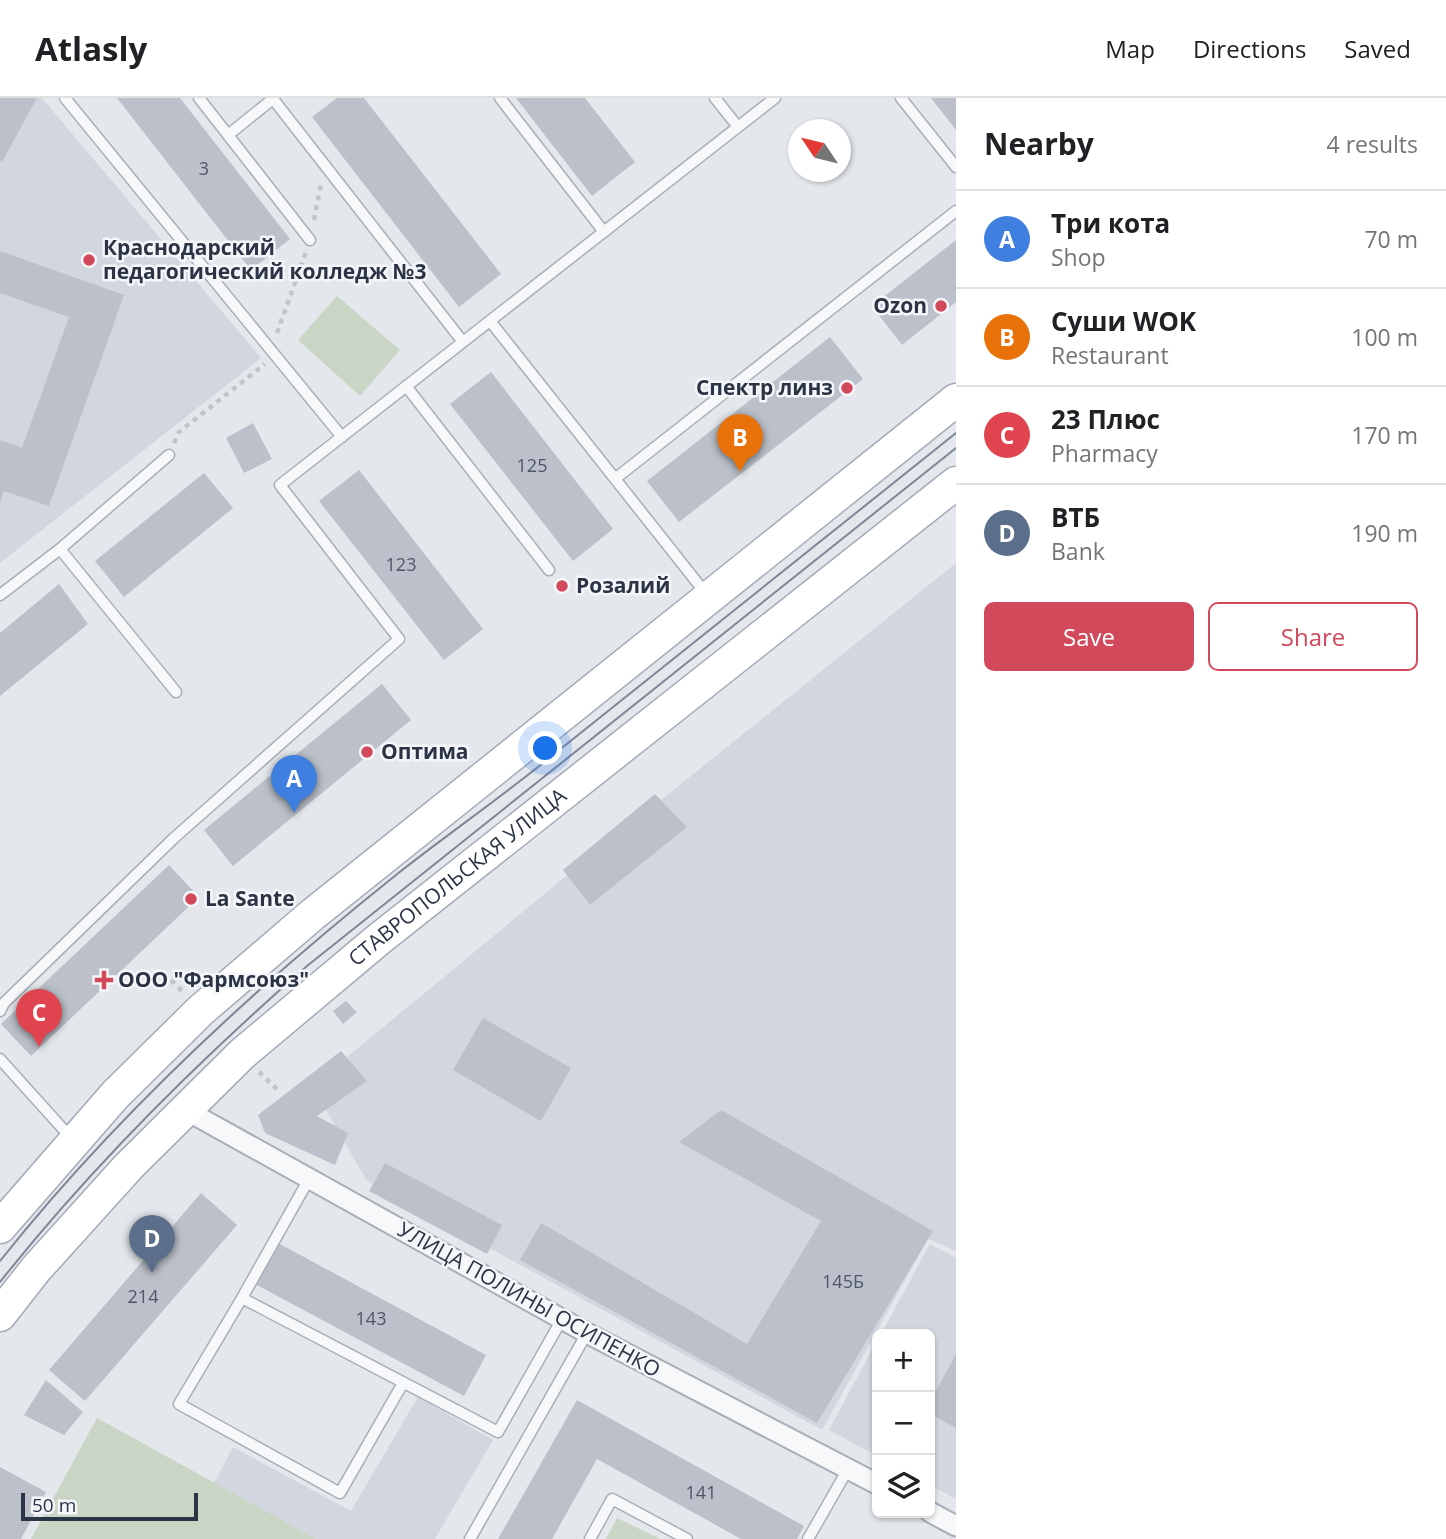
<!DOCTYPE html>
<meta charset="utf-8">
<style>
:root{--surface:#fff;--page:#f6f6f6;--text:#202124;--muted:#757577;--line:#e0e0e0;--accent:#d1495b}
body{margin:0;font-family:"Open Sans",sans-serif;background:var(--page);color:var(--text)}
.controls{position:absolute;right:21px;bottom:21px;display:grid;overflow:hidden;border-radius:10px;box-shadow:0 2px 5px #0004}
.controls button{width:63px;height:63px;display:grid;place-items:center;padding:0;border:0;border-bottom:2px solid var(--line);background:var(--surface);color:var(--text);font:35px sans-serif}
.compass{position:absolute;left:788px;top:21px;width:63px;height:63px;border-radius:50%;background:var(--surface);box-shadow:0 2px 5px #0004;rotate:305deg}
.scale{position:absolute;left:21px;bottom:18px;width:177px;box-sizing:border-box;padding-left:7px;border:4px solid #2b3445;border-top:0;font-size:19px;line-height:24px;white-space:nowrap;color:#2b3445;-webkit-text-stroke:5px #f4f6f9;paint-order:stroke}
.you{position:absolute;left:546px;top:651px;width:24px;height:24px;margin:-18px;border:5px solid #fff;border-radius:50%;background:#1a73e8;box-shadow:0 0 0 10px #1a73e833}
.badge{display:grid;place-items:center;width:46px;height:46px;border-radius:50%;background:var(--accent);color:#fff;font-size:23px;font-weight:700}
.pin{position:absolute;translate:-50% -58px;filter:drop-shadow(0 2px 4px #0008)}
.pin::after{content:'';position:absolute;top:37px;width:24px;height:21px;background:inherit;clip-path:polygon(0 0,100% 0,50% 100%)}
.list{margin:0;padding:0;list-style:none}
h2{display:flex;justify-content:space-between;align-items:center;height:91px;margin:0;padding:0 28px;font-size:30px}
h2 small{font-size:23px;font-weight:400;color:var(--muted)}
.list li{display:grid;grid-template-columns:46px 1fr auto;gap:21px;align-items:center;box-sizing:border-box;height:98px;padding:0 28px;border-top:2px solid var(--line)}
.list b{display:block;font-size:26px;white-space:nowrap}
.list p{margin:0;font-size:23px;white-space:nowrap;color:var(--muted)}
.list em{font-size:23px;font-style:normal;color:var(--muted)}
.actions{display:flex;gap:14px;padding:21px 28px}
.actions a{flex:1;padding:16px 0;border:2px solid var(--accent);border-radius:10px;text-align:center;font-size:24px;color:var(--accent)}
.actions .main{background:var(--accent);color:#fff}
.icon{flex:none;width:38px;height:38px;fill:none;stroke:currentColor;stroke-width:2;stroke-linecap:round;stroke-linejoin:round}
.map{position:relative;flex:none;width:956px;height:1441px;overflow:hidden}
header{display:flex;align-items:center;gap:42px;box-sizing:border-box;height:98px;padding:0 35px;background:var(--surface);border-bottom:2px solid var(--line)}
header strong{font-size:33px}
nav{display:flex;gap:38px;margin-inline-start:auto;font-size:24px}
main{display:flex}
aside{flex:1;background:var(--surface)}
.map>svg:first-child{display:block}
.built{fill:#d2d6de}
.green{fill:#c9d6c5}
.building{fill:#bbc0ca}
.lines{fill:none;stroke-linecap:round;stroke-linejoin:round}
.lane-casing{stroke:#a9aeb7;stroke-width:13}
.street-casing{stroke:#a9aeb7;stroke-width:23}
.primary-casing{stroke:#a3abb8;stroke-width:35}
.path{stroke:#c2c5cb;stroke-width:4.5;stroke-dasharray:5 5;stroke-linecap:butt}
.lane{stroke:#f7f8fa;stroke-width:10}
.street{stroke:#f7f8fa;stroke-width:19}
.primary{stroke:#fff;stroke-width:32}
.tram{stroke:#7d8696;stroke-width:2}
.poi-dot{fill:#d1495b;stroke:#f4f6f9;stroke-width:2.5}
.labels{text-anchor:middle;stroke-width:5;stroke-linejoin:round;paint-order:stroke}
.number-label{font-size:18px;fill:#4f5766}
.poi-label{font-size:21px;font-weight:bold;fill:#2b3445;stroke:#f4f6f9;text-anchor:start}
.street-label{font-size:21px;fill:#2b3445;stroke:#f4f6f9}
</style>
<header>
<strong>Atlasly</strong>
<nav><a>Map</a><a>Directions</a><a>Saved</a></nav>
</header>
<main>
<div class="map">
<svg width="956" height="1441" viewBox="0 0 956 1441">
<rect width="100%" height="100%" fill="#e4e7ec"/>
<path class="built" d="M 37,0 L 42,0 L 261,260 L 0,465 L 0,63 Z
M 956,465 L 956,1153 L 928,1141 L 822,1332 L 367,1083 L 312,988 L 559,784 Z
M 930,1146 L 956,1160 L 956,1401 L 930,1387 L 930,1236 L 881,1236 Z
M 877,1242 L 877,1358 L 829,1332 Z
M 418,1299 L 493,1342 L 435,1441 L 316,1441 L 214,1385 L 233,1349 L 351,1413 Z"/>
<path class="green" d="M 337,198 L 400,252 L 360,298 L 298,242 Z
M 97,1320 L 316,1441 L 31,1441 Z
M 617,1420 L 660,1441 L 606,1441 Z"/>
<path class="building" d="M 0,0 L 37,0 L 2,64 L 0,63 Z
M 117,0 L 180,0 L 290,141 L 251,172 Z
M 337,0 L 364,0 L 501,176 L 459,209 L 312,19 Z
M 516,0 L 585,0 L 635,64 L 592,98 Z
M 931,0 L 956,0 L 956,32 Z
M 956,142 L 956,204 L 902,247 L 872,208 Z
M 0,153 L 124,197 L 49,408 L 4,393 L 0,404 L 0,342 L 22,350 L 69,219 L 0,195 Z
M 830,239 L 863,281 L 679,424 L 647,383 Z
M 491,274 L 613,431 L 573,463 L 450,306 Z
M 253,325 L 272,361 L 244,375 L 226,340 Z
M 359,372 L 483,531 L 444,562 L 319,403 Z
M 204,375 L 233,410 L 124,499 L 95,463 Z
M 59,486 L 88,526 L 0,598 L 0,535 Z
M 382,586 L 411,622 L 233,768 L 204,732 Z
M 655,696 L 687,729 L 590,807 L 563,772 Z
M 169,767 L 199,799 L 31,958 L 1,926 Z
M 346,903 L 357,914 L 343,926 L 333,913 Z
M 483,920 L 571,970 L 541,1023 L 453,972 Z
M 341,953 L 367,983 L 317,1018 L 348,1035 L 335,1067 L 265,1035 L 258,1017 Z
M 721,1012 L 933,1133 L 817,1325 L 520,1162 L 541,1125 L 747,1246 L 821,1123 L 679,1044 Z
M 385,1065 L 502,1127 L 487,1156 L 369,1093 Z
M 201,1095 L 237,1127 L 85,1303 L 49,1272 Z
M 278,1145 L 486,1257 L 464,1298 L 255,1186 Z
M 956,1256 L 956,1330 L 930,1316 L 930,1304 Z
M 46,1282 L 83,1314 L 64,1337 L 24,1317 Z
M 577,1302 L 804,1428 L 797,1441 L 741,1441 L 597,1361 L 552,1441 L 498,1441 Z
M 0,1369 L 46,1394 L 21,1441 L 0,1441 Z"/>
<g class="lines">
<defs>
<path id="lane" d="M 65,0 L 342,339
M 199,0 L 310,142
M 500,0 L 604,134
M 715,0 L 738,29
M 901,0 L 956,69
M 273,1 L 463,244
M 228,37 L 274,0
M 490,223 L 707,497
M 406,288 L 549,472
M 616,380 L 956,113
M 60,451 L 176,594
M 0,497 L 60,451 L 169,357
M 0,913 L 4,905 L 174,740 L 399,541 L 280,387 L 775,0
M 0,961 L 72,1041
M 309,1081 L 242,1200 L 498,1334 L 562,1221
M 242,1200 L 179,1306 L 340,1395 L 403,1285
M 470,1441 L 587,1235
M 590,1441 L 612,1401 L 687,1441
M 808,1441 L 848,1371"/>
<path id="street" d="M 184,1011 L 587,1235 L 877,1386
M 930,1414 L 956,1428"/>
<g id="primary">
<path d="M 0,1129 L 115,997 L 200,913 L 312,817 L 956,302"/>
<path id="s1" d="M 0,1217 L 36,1171 L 129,1068 L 242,956 L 379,841 L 956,385"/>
</g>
</defs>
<use href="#lane" class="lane-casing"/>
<use href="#street" class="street-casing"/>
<use href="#primary" class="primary-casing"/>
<path class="path" d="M 314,122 L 321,86
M 277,235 L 306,154
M 174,345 L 179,334 L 265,266
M 164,875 L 183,894
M 259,974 L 280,994"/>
<use href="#lane" class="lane"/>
<use href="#street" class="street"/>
<use href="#primary" class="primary"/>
<path class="tram" d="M 0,1163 C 116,1017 255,889 401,773 C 448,736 497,702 543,665 C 681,556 818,445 956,335
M 0,1184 C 92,1068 196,965 307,868 L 956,350"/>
</g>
<g class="poi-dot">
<circle cx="89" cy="162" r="7"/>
<circle cx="941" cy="208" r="7"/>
<circle cx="847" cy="290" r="7"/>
<circle cx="562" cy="488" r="7"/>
<circle cx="367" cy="654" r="7"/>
<circle cx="191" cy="801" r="7"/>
<path d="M100.5 871.5h7v7h7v7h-7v7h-7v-7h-7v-7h7z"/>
</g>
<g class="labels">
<g class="number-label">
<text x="204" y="77">3</text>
<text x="532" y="374">125</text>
<text x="401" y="473">123</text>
<text x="843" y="1190">145Б</text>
<text x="143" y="1205">214</text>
<text x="371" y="1227">143</text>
<text x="701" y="1401">141</text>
</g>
<g class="poi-label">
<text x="103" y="157">Краснодарский<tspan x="103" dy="24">педагогический колледж №3</tspan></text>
<text x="927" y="215" text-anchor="end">Ozon</text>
<text x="833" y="297" text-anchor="end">Спектр линз</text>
<text x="576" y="495">Розалий</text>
<text x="381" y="661">Оптима</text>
<text x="205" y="808">La Sante</text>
<text x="118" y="889">ООО "Фармсоюз"</text>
</g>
<g class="street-label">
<text dy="7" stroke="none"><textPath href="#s1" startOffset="635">СТАВРОПОЛЬСКАЯ УЛИЦА</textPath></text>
<text transform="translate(529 1202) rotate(29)" y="7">УЛИЦА ПОЛИНЫ ОСИПЕНКО</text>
</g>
</g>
</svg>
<div class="controls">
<button>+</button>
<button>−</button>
<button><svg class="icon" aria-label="layers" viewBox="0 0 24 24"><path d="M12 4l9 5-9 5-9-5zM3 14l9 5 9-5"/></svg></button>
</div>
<svg class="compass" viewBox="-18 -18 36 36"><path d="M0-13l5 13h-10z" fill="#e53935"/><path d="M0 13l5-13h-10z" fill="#757577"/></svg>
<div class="scale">50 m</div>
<div class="you"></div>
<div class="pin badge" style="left:294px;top:715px;background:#3f7fe0">A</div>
<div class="pin badge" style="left:740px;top:374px;background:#e8710a">B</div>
<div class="pin badge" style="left:39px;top:949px;background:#e0444e">C</div>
<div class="pin badge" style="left:152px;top:1175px;background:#5c6f8a">D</div>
</div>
<aside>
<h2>Nearby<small>4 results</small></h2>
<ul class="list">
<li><span class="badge" style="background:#3f7fe0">A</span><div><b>Три кота</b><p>Shop</p></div><em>70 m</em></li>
<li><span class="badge" style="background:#e8710a">B</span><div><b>Суши WOK</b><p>Restaurant</p></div><em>100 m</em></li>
<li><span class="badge" style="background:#e0444e">C</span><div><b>23 Плюс</b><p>Pharmacy</p></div><em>170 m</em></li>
<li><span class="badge" style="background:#5c6f8a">D</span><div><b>ВТБ</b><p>Bank</p></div><em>190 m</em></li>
</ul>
<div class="actions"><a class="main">Save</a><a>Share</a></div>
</aside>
</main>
